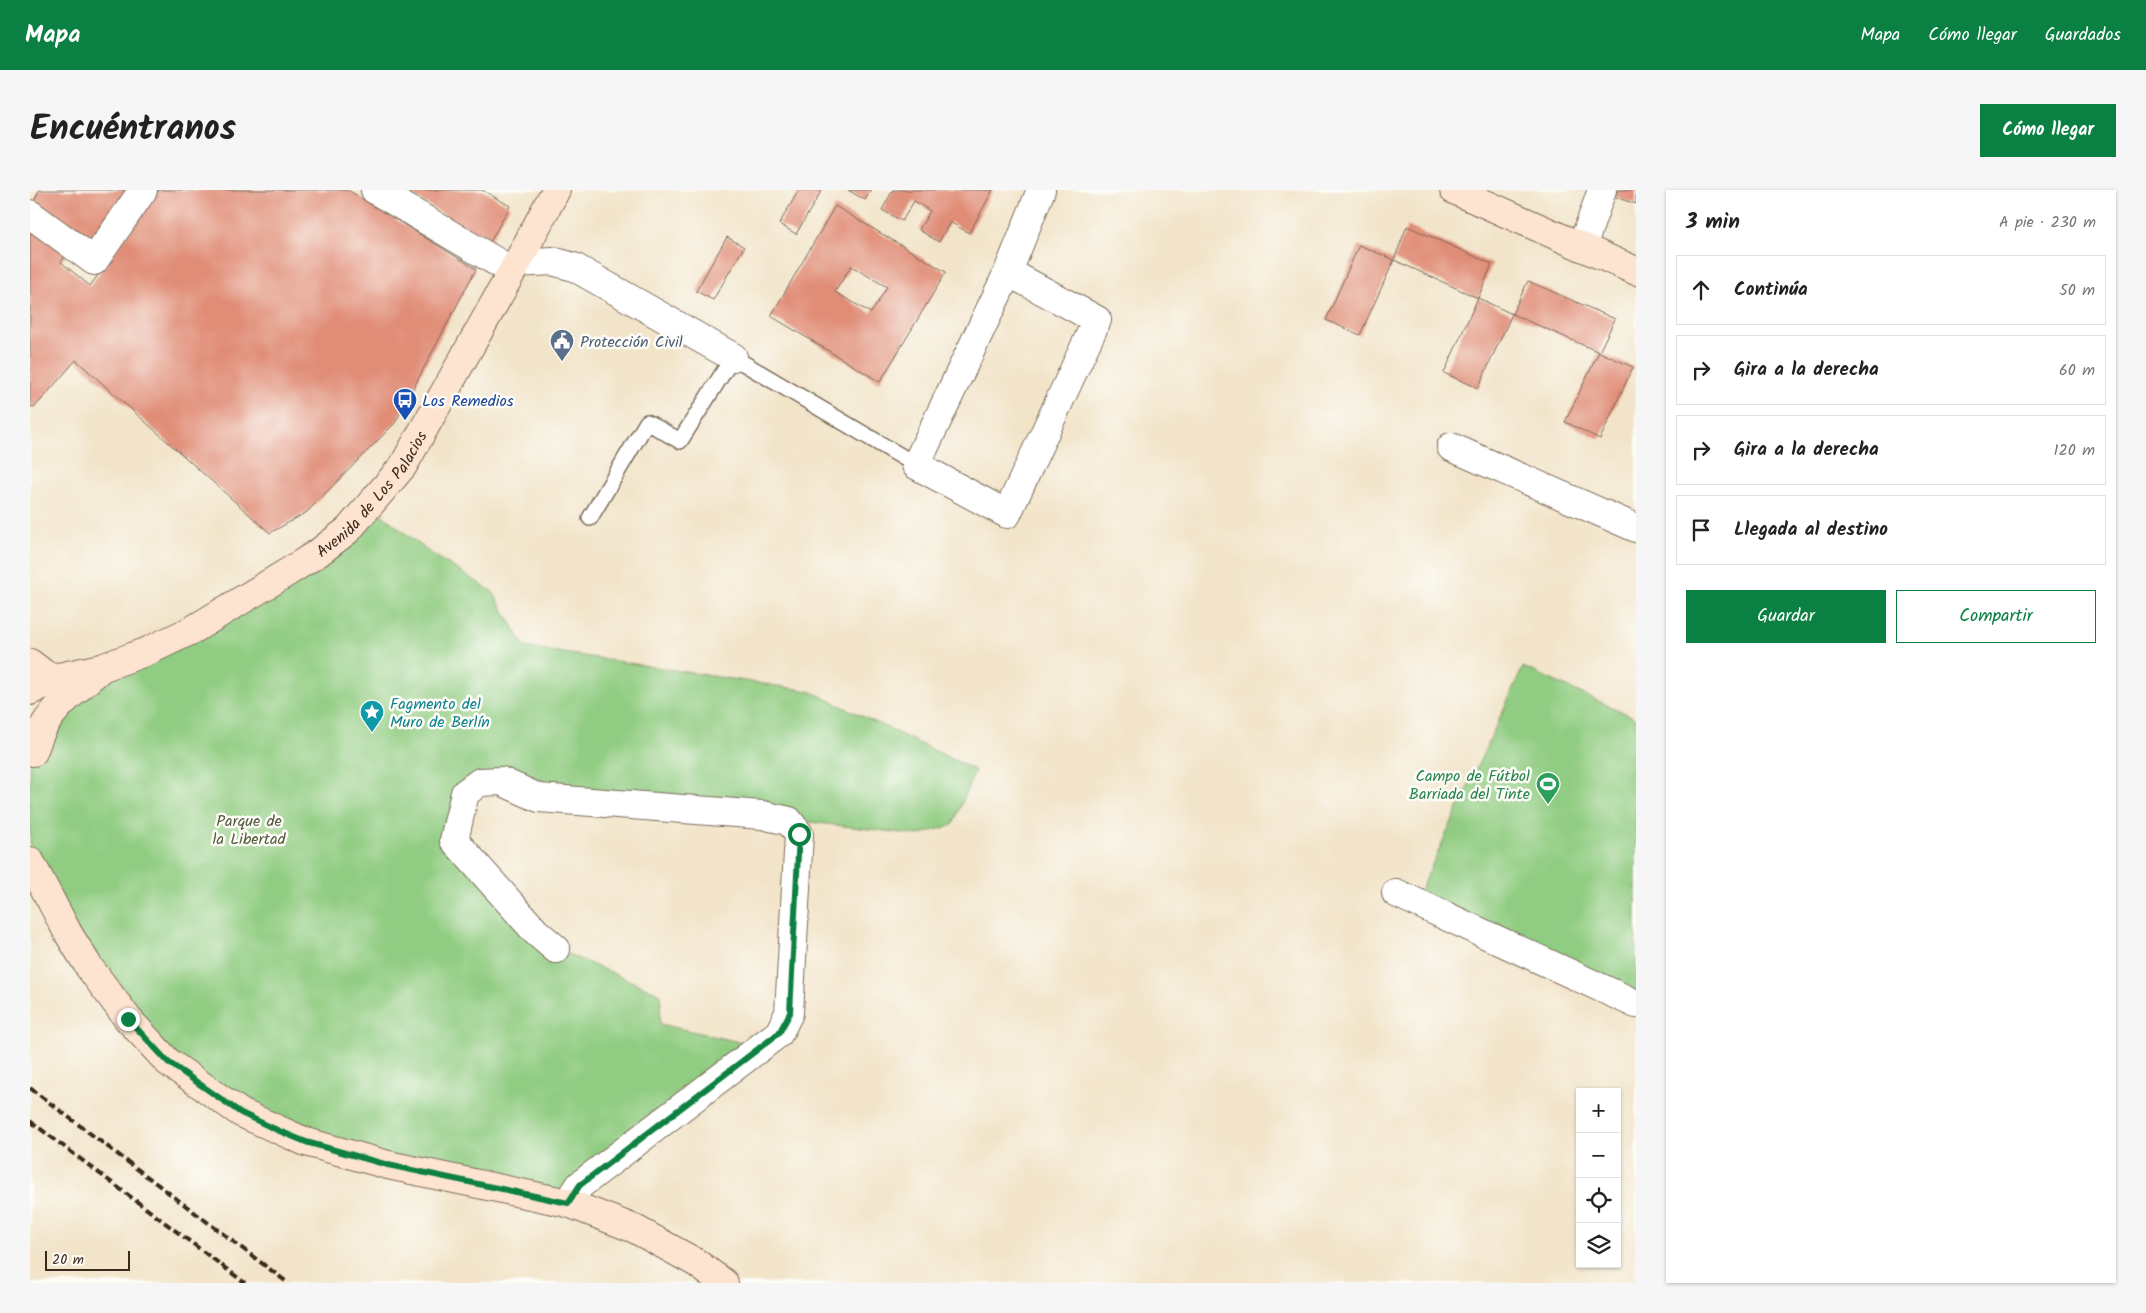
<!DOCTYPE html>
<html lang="es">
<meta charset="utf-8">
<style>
:root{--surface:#fff;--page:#f6f6f6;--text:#222;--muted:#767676;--line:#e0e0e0;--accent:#0b8043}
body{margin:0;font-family:Kalam,sans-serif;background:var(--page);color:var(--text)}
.controls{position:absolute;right:15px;bottom:15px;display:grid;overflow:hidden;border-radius:0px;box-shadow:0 1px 4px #0004}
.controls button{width:45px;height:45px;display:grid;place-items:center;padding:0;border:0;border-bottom:1px solid var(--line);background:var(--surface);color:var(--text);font:25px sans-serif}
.scale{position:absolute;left:15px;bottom:12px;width:85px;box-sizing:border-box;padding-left:5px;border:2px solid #3b2a1e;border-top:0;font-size:14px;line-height:18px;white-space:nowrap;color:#3b2a1e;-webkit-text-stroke:4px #fdfcf7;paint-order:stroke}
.stop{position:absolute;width:15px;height:15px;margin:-11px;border:4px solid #0b8043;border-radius:50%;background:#fff}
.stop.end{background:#0b8043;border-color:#fff;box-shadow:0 1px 5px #0008}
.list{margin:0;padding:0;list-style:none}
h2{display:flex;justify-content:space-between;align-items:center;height:65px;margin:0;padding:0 20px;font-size:21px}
h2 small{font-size:16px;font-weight:400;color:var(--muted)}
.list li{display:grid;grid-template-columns:32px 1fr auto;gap:15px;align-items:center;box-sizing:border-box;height:70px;margin:0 10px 10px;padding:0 10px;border:1px solid var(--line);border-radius:0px}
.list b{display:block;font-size:19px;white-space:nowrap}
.list em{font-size:16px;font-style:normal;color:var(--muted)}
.actions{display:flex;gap:10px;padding:15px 20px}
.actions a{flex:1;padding:11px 0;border:1px solid var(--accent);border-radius:0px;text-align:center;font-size:18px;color:var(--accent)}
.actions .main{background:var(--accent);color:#fff}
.icon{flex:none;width:28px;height:28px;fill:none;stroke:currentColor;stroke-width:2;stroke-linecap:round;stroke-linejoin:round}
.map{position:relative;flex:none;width:1606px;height:1093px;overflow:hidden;border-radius:0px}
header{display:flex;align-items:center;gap:30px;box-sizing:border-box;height:70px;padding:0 25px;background:var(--accent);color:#fff}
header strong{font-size:24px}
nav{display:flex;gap:28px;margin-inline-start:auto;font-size:18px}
.intro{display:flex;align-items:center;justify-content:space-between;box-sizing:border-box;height:120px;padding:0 30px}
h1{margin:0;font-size:35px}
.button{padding:12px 22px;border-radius:0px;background:var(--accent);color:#fff;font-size:18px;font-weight:700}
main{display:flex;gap:30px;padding:0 30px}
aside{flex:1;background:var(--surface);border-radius:0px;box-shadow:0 1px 4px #0004}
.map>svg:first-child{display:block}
.green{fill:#90cc81;stroke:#667b50}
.building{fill:#e08c76;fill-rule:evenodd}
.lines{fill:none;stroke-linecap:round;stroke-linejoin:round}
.lane-casing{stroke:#7b6b5a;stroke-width:18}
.street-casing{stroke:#7b6b5a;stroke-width:30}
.secondary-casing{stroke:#7b6b5a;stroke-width:30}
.lane{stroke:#fff;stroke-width:15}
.street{stroke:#fff;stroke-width:28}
.secondary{stroke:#fde4d0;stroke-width:28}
.rail{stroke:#3b2a1e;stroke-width:4;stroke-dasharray:8 4;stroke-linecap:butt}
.route{stroke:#0b8043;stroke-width:6}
.labels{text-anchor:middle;stroke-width:5;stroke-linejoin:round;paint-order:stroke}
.service-label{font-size:16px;fill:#4e5e75;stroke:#fdfcf7;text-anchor:start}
.transit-label{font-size:16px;fill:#164399;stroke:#fdfcf7;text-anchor:start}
.street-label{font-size:16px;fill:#3b2a1e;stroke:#fdfcf7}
.culture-label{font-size:16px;fill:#0d838f;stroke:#fdfcf7;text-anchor:start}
.leisure-label{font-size:16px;fill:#27864d;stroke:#fdfcf7;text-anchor:end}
.park-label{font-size:16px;fill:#545b3c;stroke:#fdfcf7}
</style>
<header>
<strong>Mapa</strong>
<nav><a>Mapa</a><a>Cómo llegar</a><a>Guardados</a></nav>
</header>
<div class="intro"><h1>Encuéntranos</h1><a class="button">Cómo llegar</a></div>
<main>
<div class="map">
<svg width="1606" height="1093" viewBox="0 0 1606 1093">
<rect width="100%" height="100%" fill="#fdfcf7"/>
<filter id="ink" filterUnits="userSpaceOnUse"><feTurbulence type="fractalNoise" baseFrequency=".02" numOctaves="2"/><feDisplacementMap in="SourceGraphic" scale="10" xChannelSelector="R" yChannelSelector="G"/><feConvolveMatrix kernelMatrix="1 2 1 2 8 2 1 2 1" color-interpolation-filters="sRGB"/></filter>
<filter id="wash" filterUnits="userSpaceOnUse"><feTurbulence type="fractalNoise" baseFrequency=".0096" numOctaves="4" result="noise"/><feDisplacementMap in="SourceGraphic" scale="20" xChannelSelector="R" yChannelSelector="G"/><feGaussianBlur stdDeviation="1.12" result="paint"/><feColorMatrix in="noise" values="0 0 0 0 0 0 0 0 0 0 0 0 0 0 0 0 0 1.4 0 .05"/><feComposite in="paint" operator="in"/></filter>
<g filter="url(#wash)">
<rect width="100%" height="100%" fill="#f2e4c9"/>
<path class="green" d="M 340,315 L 399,362 L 463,402 L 495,457 L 780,501 L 945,580 L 923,635 L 888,645 L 450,592 L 424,650 L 526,759 L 631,804 L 630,834 L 731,857 L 538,1013 L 276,952 L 138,872 L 0,670 L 0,575 L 20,528 L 41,505 L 164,439 Z
M 1493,477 L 1606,528 L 1606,800 L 1390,701 Z"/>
<g id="blocks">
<path class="building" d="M 9,0 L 97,0 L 56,57 L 47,50 L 31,72 L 60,96 L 129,0 L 318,0 L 446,79 L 365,233 L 277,322 L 240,343 L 46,170 L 5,217 L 0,216 L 0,21 Z
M 373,0 L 452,0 L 480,16 L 460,52 Z
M 769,0 L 792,0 L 766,44 L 749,34 Z
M 818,0 L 841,0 L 835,10 Z
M 863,0 L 963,0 L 939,43 L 920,32 L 909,52 L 889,40 L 900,21 L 884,11 L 872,31 L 852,20 Z
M 1588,0 L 1606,0 L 1606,14 L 1585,7 Z
M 805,16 L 916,82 L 850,192 L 741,126 ZM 821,76 L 857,97 L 841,123 L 805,102 Z
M 1377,36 L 1462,74 L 1448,108 L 1364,70 L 1330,145 L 1296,130 L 1329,55 L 1364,70 Z
M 697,47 L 714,57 L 683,110 L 666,101 Z
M 1498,91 L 1585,129 L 1569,162 L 1482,124 L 1448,198 L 1414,183 L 1448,108 L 1482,124 Z
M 1569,162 L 1603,177 L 1570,249 L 1535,232 Z"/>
</g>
</g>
<g filter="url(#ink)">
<use href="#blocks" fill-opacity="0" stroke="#7b6b5a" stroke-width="1"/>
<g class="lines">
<defs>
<path id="lane" d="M 560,328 L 617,232 L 650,251 L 703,167 L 886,275"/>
<path id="street" d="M 345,0 L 482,81
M 0,24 L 64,71 L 113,0
M 1552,57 L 1572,0
M 487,73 L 522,71 L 544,77 L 703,167
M 978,82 L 1067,130 L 977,324 L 886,275 L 978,82 L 1011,0
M 1421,257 L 1606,338
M 1366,703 L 1606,814
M 526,759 L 506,742 L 424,650 L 435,603 L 450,592 L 471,591 L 509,608 L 732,625 L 759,631 L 769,644 L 759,823 L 749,843 L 550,995 L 538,1013"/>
<g id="secondary">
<path d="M 1424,0 L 1606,81"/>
<path d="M 0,473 L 17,486 L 29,487"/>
<path id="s1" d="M 0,501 L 29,487 L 71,478 L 118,461 L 164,439 L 258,382 L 288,363 L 318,340 L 373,276 L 487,73 L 526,0"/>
<path d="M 3,562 C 7,553 9,544 14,536 C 27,514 50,497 69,480"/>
<path d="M 0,671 L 38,743 L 59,777 L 98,829 L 138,872 L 211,923 L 276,952 L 358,975 L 538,1013 L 605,1039 L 665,1072 L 694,1093"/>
</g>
</defs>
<use href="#lane" class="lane-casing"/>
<use href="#street" class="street-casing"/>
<use href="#secondary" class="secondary-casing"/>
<use href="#lane" class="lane"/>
<use href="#street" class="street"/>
<use href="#secondary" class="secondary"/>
<path class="rail" d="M 0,898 L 258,1093
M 0,931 L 215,1093"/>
</g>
</g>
<g class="lines" filter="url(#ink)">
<path class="route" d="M 98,829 L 138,872 L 211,923 L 247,940 L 276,952 L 358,975 L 538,1013 L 550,995 L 749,843 L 760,823 L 769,644"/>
</g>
<defs>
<symbol id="civic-pin" viewBox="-11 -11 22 30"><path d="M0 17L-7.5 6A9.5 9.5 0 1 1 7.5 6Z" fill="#5c6f8a" stroke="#fdfcf7"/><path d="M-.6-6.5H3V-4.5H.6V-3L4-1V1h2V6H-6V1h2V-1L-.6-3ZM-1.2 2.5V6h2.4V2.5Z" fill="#fff"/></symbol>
<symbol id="bus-pin" viewBox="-11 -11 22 30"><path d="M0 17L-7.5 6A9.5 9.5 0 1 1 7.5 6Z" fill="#1a4fb4" stroke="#fdfcf7"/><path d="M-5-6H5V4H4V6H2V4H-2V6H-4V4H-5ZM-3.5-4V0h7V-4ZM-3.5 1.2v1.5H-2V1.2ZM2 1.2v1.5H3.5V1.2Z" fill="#fff"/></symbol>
<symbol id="sight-pin" viewBox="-11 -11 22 30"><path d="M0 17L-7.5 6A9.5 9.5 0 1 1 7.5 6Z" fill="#0f9aa8" stroke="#fdfcf7"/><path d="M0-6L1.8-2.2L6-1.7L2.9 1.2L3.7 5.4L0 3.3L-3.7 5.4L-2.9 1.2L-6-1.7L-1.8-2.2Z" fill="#fff"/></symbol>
<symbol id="stadium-pin" viewBox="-11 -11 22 30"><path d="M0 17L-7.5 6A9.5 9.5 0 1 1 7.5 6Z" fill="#2e9e5b" stroke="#fdfcf7"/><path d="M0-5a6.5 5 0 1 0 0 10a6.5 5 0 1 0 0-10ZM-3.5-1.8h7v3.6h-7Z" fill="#fff"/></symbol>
</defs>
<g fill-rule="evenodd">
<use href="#civic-pin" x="518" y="137" width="28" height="38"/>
<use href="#bus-pin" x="361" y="196" width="28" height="38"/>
<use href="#sight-pin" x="328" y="508" width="28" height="38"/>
<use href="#stadium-pin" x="1504" y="580" width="28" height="38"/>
</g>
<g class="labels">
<g class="service-label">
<text x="550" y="157">Protección Civil</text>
</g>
<g class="transit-label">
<text x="392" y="216">Los Remedios</text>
</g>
<g class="street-label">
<text dy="6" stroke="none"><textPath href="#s1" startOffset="402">Avenida de Los Palacios</textPath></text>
</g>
<g class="culture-label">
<text x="360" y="519">Fagmento del<tspan x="360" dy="18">Muro de Berlín</tspan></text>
</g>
<g class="leisure-label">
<text x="1500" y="591">Campo de Fútbol<tspan x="1500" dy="18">Barriada del Tinte</tspan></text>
</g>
<g class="park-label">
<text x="219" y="636">Parque de<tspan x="219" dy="18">la Libertad</tspan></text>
</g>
</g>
</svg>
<div class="controls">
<button>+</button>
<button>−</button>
<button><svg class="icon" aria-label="locate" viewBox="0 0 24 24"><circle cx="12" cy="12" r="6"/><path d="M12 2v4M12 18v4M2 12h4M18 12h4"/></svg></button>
<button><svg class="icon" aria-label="layers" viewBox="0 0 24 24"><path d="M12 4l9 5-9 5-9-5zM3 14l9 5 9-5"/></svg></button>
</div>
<div class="scale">20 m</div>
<div class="stop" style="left:769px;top:644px"></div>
<div class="stop end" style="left:98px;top:829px"></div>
</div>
<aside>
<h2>3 min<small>A pie · 230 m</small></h2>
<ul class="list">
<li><svg class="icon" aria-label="ahead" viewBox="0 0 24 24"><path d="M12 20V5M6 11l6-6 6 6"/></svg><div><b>Continúa</b></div><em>50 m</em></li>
<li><svg class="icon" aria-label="right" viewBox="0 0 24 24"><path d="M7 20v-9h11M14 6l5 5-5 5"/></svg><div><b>Gira a la derecha</b></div><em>60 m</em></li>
<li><svg class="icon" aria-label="right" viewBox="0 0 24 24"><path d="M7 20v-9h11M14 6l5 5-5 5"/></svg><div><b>Gira a la derecha</b></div><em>120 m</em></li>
<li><svg class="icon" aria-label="arrive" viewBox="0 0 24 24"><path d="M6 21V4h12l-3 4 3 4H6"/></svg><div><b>Llegada al destino</b></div></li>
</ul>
<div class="actions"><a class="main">Guardar</a><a>Compartir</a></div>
</aside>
</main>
